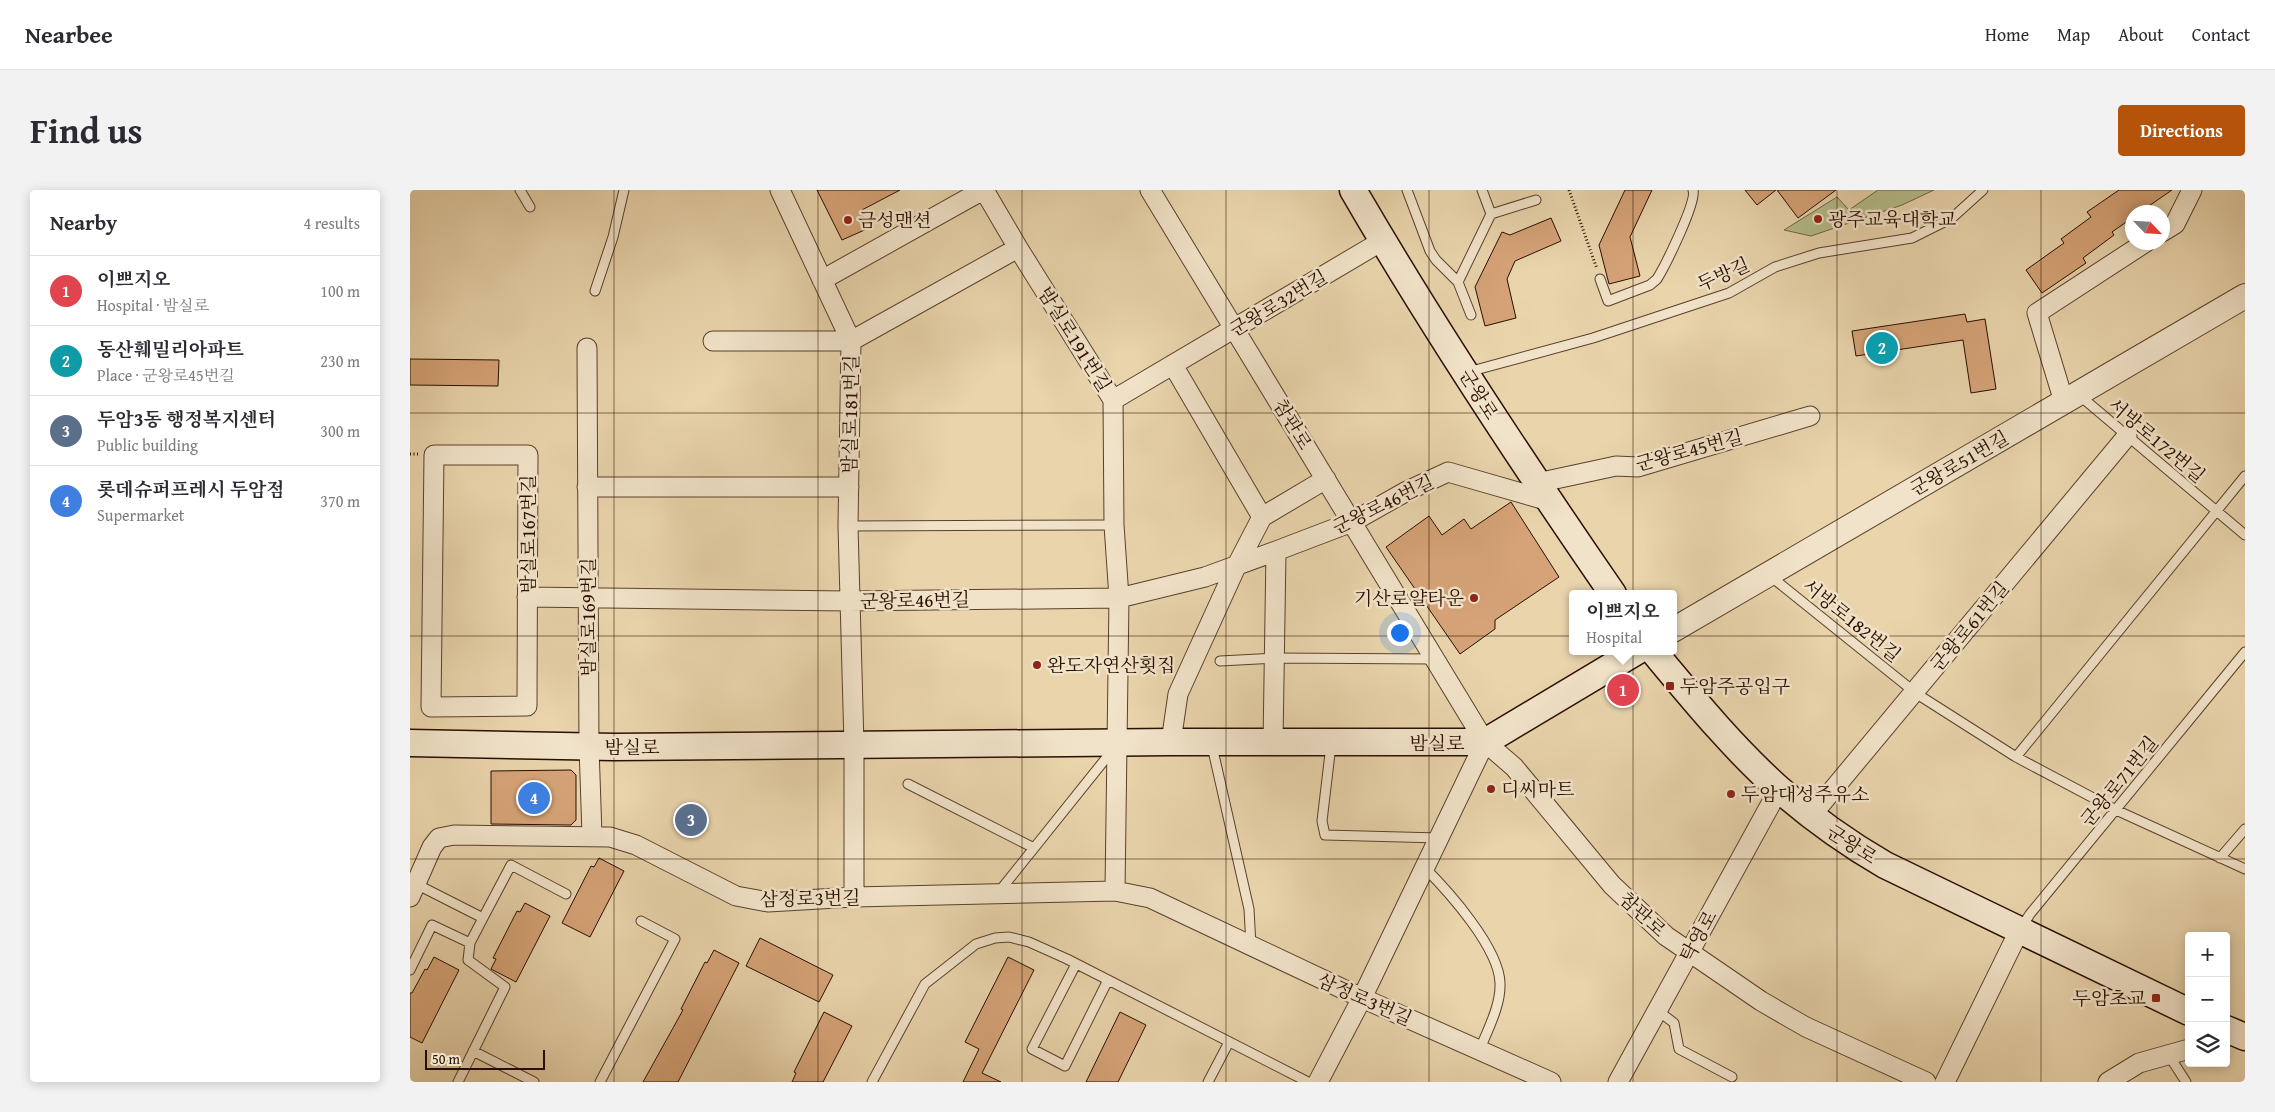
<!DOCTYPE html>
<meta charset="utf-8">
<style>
:root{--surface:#fff;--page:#f2f2f3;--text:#2b2b33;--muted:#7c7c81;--line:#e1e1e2;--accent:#b45309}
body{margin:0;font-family:"Gentium Book Plus","Noto Serif KR",serif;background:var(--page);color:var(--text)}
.controls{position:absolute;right:15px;bottom:15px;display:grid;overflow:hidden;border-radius:5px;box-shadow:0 2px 12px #0003}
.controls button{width:45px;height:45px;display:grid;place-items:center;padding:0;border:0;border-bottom:1px solid var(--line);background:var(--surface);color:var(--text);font:25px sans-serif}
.compass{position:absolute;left:1715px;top:15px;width:45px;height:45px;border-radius:50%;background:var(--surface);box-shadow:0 2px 12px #0003;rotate:115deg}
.scale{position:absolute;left:15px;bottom:12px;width:120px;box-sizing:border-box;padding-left:5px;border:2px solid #2a0e00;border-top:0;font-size:14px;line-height:18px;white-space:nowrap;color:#2a0e00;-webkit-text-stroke:4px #f1e3c9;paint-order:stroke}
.you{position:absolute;left:989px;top:442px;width:18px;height:18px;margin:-12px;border:4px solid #fff;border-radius:50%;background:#1a73e8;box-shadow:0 0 0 8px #1a73e833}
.badge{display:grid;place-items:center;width:32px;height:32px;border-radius:50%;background:var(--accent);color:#fff;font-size:16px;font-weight:700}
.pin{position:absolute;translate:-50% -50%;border:2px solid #fff;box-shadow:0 1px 5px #0006}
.popup{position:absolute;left:1159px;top:400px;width:108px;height:65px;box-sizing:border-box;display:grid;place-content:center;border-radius:5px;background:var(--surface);filter:drop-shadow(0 1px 4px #0005);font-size:16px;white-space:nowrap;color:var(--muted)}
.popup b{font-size:19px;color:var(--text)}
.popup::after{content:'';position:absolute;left:50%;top:100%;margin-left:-10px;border:10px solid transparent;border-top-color:var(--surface)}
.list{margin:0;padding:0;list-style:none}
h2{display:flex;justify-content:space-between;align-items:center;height:65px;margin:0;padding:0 20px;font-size:21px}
h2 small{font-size:16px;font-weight:400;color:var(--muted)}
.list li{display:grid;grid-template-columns:32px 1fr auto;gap:15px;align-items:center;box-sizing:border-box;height:70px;padding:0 20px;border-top:1px solid var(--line)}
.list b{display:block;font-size:19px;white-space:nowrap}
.list p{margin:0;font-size:16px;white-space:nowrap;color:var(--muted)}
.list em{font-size:16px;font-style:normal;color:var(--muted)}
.icon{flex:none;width:28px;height:28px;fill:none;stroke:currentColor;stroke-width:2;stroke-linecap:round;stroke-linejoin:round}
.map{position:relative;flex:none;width:1835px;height:892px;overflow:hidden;border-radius:5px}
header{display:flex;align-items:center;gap:30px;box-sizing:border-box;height:70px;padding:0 25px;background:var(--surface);border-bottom:1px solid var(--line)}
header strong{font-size:24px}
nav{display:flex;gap:28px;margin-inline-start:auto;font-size:18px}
.intro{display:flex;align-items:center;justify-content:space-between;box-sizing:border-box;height:120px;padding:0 30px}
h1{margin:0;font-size:35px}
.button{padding:12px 22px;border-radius:5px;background:var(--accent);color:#fff;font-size:18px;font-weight:700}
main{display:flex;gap:30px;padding:0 30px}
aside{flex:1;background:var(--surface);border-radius:5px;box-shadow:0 2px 12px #0003}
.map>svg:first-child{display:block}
.green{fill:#b5bd8a;stroke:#706645}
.building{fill:#d5a377;stroke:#2a0e00}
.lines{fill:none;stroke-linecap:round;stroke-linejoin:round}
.service-casing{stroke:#5a402b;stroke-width:11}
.minor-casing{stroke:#5a402b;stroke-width:21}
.tertiary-casing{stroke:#5a402b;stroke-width:26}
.secondary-casing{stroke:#2a0e00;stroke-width:29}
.path{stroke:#2a0e00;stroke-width:3;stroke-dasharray:1 2.5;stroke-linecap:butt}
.service{stroke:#f1e3c9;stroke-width:9}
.minor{stroke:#f1e3c9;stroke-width:19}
.tertiary{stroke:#f1e3c9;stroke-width:24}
.secondary{stroke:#f1e3c9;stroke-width:26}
.grid{fill:none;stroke:#2a0e00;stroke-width:1;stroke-opacity:0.55}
.poi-dot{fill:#8f2418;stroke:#f1e3c9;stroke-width:2}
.labels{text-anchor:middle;stroke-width:5;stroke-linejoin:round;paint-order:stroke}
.poi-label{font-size:19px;fill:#2a0e00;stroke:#f1e3c9;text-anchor:start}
.street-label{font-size:19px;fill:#2a0e00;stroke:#f1e3c9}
</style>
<header>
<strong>Nearbee</strong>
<nav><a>Home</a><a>Map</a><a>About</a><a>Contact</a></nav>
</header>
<div class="intro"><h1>Find us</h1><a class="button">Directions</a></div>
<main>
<aside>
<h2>Nearby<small>4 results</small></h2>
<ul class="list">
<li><span class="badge" style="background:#e0444e">1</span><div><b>이쁘지오</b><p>Hospital · 밤실로</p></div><em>100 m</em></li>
<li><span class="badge" style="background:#0f9aa8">2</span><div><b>동산훼밀리아파트</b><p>Place · 군왕로45번길</p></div><em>230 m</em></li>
<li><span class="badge" style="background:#5c6f8a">3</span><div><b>두암3동 행정복지센터</b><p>Public building</p></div><em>300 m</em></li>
<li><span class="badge" style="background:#3f7fe0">4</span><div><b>롯데슈퍼프레시 두암점</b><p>Supermarket</p></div><em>370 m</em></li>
</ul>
</aside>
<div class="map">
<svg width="1835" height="892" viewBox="0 0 1835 892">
<rect width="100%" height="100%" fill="#e9d4ac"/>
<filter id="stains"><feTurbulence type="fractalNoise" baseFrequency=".004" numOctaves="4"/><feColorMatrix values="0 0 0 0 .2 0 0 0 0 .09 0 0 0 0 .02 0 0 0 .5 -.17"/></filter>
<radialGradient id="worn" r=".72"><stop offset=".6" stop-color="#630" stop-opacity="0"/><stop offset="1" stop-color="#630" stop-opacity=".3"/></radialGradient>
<path class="green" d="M 1468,0 L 1524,0 L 1492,15 L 1401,46 L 1374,40 L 1427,7 L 1439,20 Z"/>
<path class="building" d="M 407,0 L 490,0 L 450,21 L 459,38 L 432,50 Z
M 1215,0 L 1242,0 L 1220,47 L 1230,86 L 1199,94 L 1189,55 Z
M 1335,0 L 1366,0 L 1347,15 Z
M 1367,0 L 1426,0 L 1388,28 Z
M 1709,0 L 1762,0 L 1730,22 L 1722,22 L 1722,28 L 1702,42 L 1704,45 L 1673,68 L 1676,73 L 1632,103 L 1616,80 L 1654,53 L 1651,49 L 1681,27 L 1677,22 Z
M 1141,28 L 1151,51 L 1105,71 L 1097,89 L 1106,128 L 1075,136 L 1065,97 L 1092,42 L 1100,45 Z
M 1555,124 L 1557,132 L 1575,129 L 1586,199 L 1561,203 L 1553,150 L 1446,166 L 1442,141 Z
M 0,169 L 89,170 L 88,196 L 0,195 Z
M 1101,312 L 1149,387 L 1085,430 L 1085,439 L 1050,464 L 976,357 L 1019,326 L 1032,345 L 1054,329 L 1061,339 Z
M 161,580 L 166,585 L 166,630 L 161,635 L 81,634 L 81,581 Z
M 189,668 L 214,681 L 180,747 L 152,733 L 181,676 L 184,677 Z
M 115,713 L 140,726 L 106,792 L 81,779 L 86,769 L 83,768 L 107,721 L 110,722 Z
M 350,748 L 423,785 L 409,812 L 336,776 Z
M 304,760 L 329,773 L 268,892 L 233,892 L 273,820 L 271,819 L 295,772 L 297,773 Z
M 24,767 L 49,780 L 12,853 L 0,847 L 0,803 L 2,803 L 15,779 L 17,780 Z
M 598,767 L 624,780 L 572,883 L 591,892 L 553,892 L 569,859 L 555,852 Z
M 414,822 L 442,836 L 413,892 L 382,892 L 386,883 L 384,882 Z
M 710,822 L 736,835 L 708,892 L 676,892 Z"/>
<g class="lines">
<defs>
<path id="service" d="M 110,0 L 120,17
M 997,0 L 1020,61 L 1026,70 L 1048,92 L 1061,125
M 1072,0 L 1081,24
M 1190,89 L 1198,111 L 1240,95 L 1247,89 C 1255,76 1287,12 1283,0
M 1048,92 L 1081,24 L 1126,10
M 185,101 L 203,47 L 214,0
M 1058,182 L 1183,148 L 1319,103 L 1365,77 L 1409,63 L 1502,48 L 1542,28 L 1573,0
M 1669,205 L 1835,345
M 438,336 L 704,335
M 1359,385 L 1507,504 L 1606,567 L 1706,620 L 1835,679
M 810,471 L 865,468 L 1024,469
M 921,555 L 912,631 L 915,645 L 1029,648
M 802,556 L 839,719 L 841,756
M 1606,567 L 1835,286
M 498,594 L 624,658
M 1810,668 L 1835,639
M 1015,678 C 1039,702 1089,758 1090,793 C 1091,815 1078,839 1070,859
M 6,694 L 73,728 L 60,753 L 58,770 L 95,797 L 48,892
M 588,703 L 705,557
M 73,728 L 101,675 L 156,704
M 1611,738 L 1620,724 L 1835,462
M 666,774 L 622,859 L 655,876 L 698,790
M 0,780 L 22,735 L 60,753
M 1247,820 L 1264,833 L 1269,859 L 1322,887
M 63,861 L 124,892
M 1758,864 L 1776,892
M 190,892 L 265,749 L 231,731
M 462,892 L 515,794 L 566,754 L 585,748 L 599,747 L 619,752 L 657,769 L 898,892
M 798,892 L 819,852"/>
<path id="minor" d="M 370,0 L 441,151 L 438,336 L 444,555 L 444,707
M 574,0 L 608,58 L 703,210 L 704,335 L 709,408 L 705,701
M 740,0 L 1075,552 L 1104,577 L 1202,695 L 1256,746 L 1351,811 L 1375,825 L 1396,837 L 1516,892
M 1752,42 L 1765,34 L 1782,0
M 412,90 L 573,0
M 303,151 L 441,151 L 608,58
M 177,158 L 179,557 L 182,645
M 763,175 L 852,327
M 703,210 L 972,51
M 1654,212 L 1627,123 L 1736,52
M 24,265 L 118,265 L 117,516 L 21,517 Z
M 1127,293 L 1206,276 L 1228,277 L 1400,226
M 177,297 L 439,297
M 117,407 L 439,411 L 709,408 L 795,387 L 866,361 L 942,332 L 997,301 L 1038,282 L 1139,311
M 761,552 L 768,504 L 825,379 L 852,327 L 916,289
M 863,553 L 866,361
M 1401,626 L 1717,246
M 0,707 L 22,657 L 29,648 L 44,645 L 200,647 L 226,655 L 326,706 L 358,712 L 444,707 L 705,701 L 740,708 L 952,808 L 1141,892
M 908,892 L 952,808 L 1075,552
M 1208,892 L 1369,599
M 1535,892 L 1609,741
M 1698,892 L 1729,873 L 1779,859"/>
<path id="tertiary" d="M 1263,440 L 1835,106"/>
<path id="secondary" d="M 943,0 C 1023,138 1112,272 1203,404
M 1243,461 C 1283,509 1323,558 1369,599 C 1402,628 1437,653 1475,675 L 1779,822
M 0,553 L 204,557 L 761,552 L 1075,552 L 1227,461
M 1816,839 L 1835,847"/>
</defs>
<use href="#service" class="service-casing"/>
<use href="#minor" class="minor-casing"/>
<use href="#tertiary" class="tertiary-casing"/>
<use href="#secondary" class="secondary-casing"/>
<path class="path" d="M 1159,0 L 1187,79
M 0,264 L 8,264"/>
<use href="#service" class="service"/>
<use href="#minor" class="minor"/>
<use href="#tertiary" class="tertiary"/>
<use href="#secondary" class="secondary"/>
</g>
<path class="grid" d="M 204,0 L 204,892M 408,0 L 408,892M 612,0 L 612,892M 816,0 L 816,892M 1019,0 L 1019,892M 1223,0 L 1223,892M 1427,0 L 1427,892M 1631,0 L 1631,892M 0,223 L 1835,223M 0,446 L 1835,446M 0,669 L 1835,669"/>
<g class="poi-dot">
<circle cx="1408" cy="29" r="5"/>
<circle cx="438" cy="30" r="5"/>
<circle cx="1064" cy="408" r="5"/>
<circle cx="627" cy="475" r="5"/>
<rect x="1255" y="491" width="10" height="10" rx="2.5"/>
<circle cx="1081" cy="599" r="5"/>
<circle cx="1321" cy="604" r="5"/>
<rect x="1741" y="803" width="10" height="10" rx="2.5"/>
</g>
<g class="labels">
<g class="poi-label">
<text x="1418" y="36">광주교육대학교</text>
<text x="448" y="37">금성맨션</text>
<text x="1054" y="415" text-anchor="end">기산로얄타운</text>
<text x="637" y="482">완도자연산횟집</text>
<text x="1270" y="503">두암주공입구</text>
<text x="1091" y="606">디씨마트</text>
<text x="1331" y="611">두암대성주유소</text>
<text x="1736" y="815" text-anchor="end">두암초교</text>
</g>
<g class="street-label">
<text transform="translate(1313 84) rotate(-24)" y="7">두방길</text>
<text transform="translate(868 113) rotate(-31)" y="7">군왕로32번길</text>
<text transform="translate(665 149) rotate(58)" y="7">밤실로191번길</text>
<text transform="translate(1069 204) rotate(58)" y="7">군왕로</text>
<text transform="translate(440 224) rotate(-89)" y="7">밤실로181번길</text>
<text transform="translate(883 234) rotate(59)" y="7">참판로</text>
<text transform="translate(1747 250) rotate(40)" y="7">서방로172번길</text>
<text transform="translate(1279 260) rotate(-15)" y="7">군왕로45번길</text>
<text transform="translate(1549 273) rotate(-30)" y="7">군왕로51번길</text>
<text transform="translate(973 314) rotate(-26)" y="7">군왕로46번길</text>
<text transform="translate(118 344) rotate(-90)" y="7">밤실로167번길</text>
<text transform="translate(505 410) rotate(-1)" y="7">군왕로46번길</text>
<text transform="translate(178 427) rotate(-90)" y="7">밤실로169번길</text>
<text transform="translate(1442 430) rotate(39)" y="7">서방로182번길</text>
<text transform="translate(1559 436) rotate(-50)" y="7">군왕로61번길</text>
<text x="1027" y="560">밤실로</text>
<text x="222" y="564">밤실로</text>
<text transform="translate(1709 591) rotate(-51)" y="7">군왕로71번길</text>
<text transform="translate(1442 654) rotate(33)" y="7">군왕로</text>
<text transform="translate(400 708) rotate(-1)" y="7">삼정로3번길</text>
<text transform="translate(1233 724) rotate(43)" y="7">참판로</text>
<text transform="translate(1288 746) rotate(-61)" y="7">탁영로</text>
<text transform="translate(955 809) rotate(24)" y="7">삼정로3번길</text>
</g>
</g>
<rect width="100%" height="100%" filter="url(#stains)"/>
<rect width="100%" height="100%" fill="url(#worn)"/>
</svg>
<div class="controls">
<button>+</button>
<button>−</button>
<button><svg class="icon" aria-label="layers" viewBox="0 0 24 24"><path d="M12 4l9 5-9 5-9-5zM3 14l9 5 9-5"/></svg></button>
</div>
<svg class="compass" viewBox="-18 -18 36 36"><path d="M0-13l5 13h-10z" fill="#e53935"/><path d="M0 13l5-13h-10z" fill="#7c7c81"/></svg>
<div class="scale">50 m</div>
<div class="you"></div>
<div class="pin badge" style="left:1213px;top:500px;background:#e0444e">1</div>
<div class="popup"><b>이쁘지오</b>Hospital</div>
<div class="pin badge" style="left:1472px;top:158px;background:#0f9aa8">2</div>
<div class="pin badge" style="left:281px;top:630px;background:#5c6f8a">3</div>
<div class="pin badge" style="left:124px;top:608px;background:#3f7fe0">4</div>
</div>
</main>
